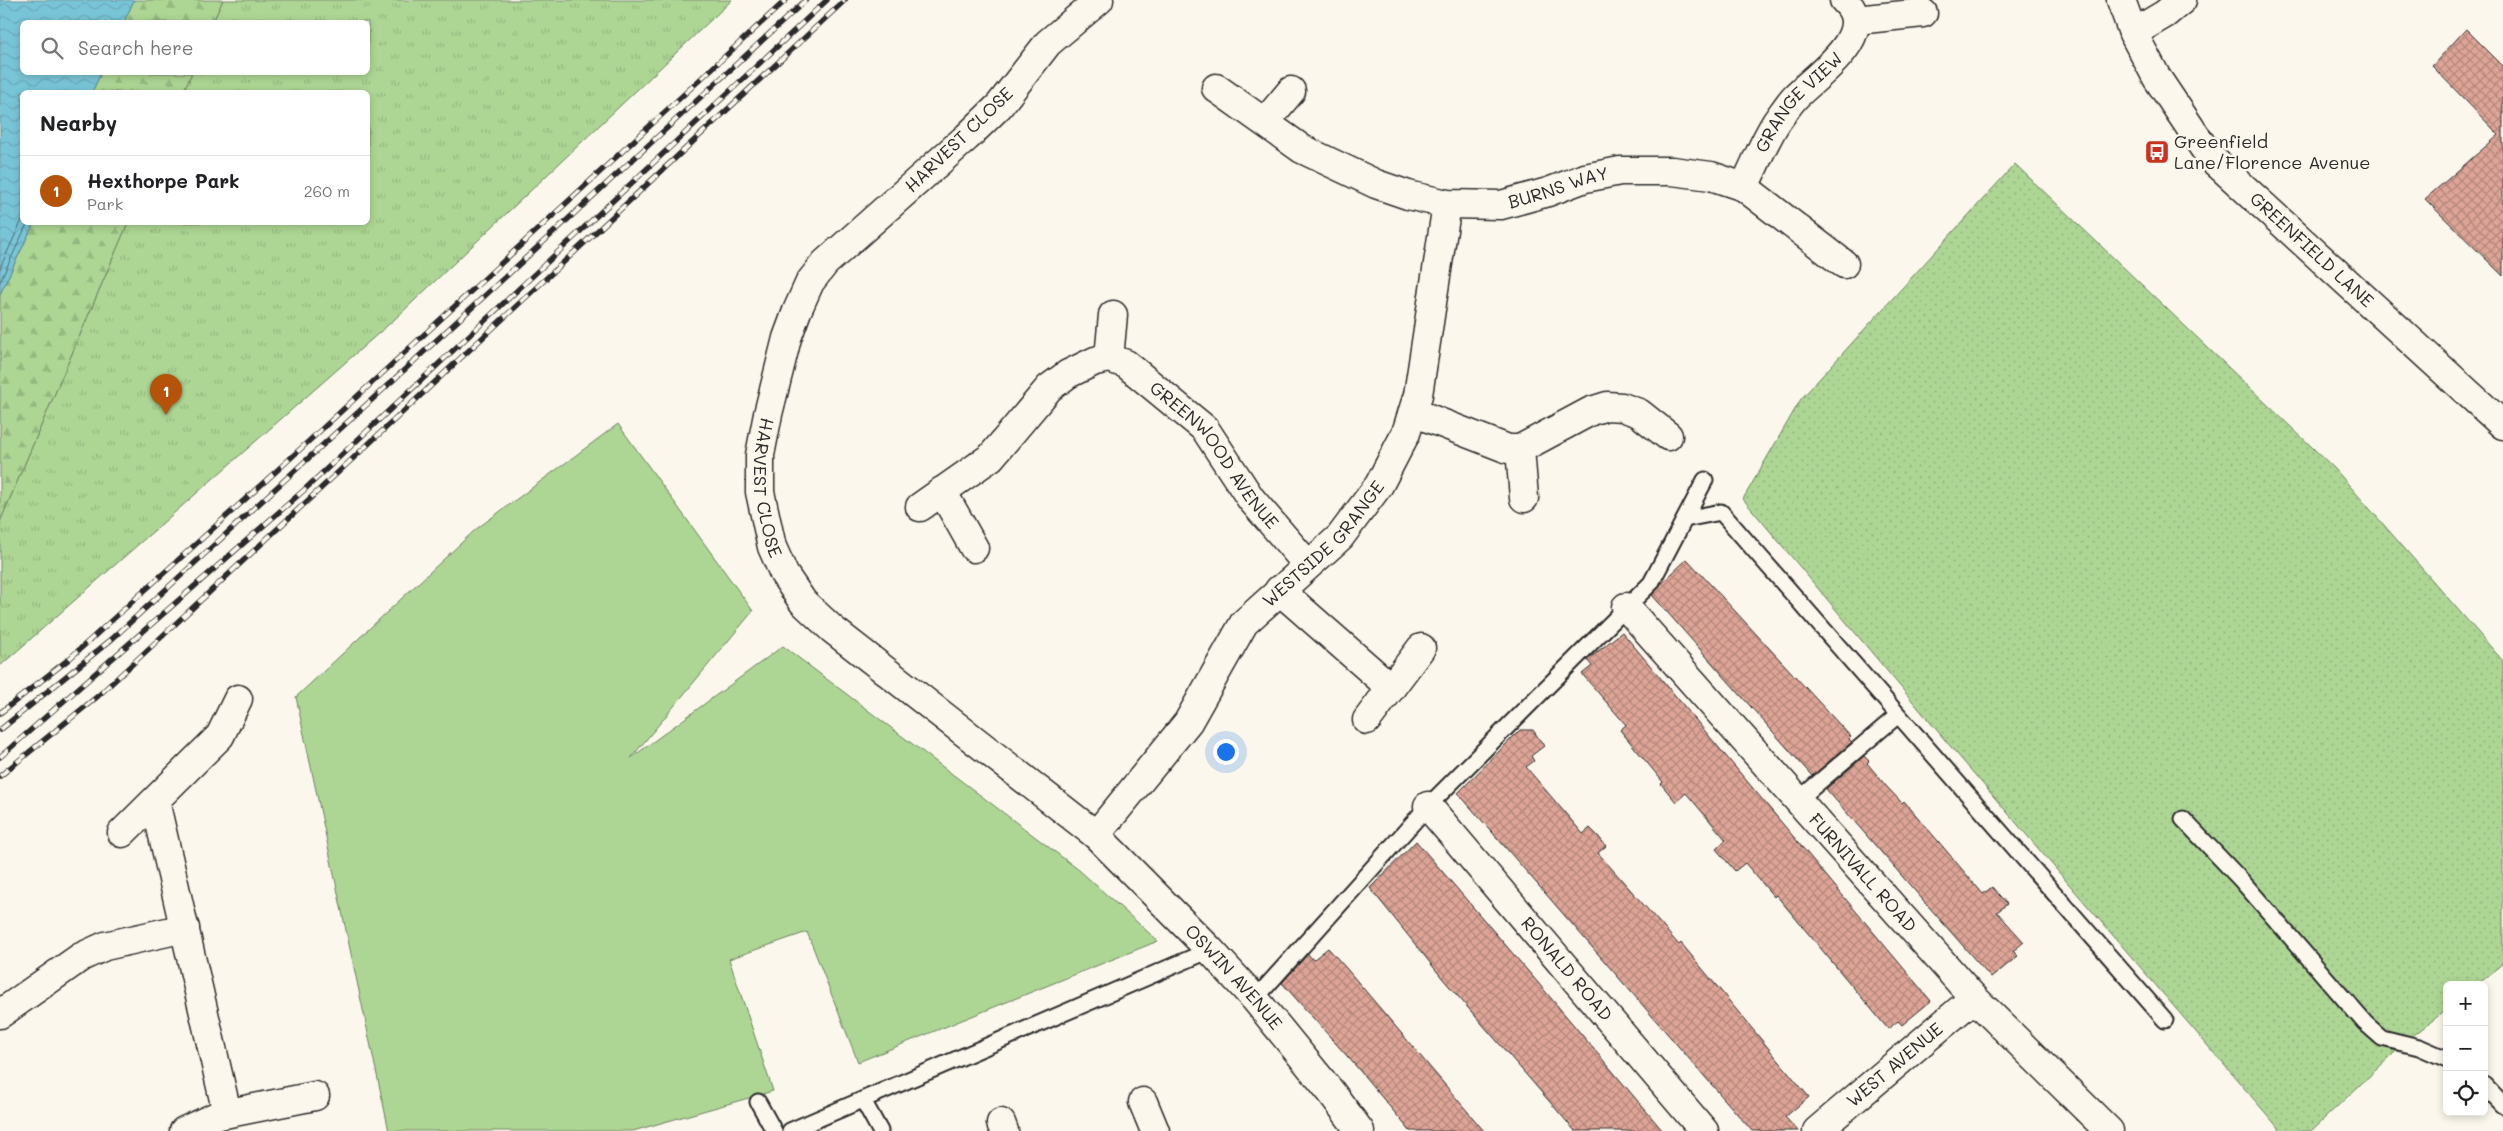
<!DOCTYPE html>
<meta charset="utf-8">
<style>
:root{--surface:#fff;--page:#f6f6f6;--text:#202124;--muted:#757577;--line:#e0e0e0;--accent:#b45309}
body{margin:0;font-family:Mali,sans-serif;background:var(--page);color:var(--text)}
.controls{position:absolute;right:15px;bottom:15px;display:grid;overflow:hidden;border-radius:8px;box-shadow:0 2px 8px #0003}
.controls button{width:45px;height:45px;display:grid;place-items:center;padding:0;border:0;border-bottom:1px solid var(--line);background:var(--surface);color:var(--text);font:25px sans-serif}
.you{position:absolute;left:1225px;top:751px;width:18px;height:18px;margin:-12px;border:4px solid #fff;border-radius:50%;background:#1a73e8;box-shadow:0 0 0 8px #1a73e833}
.badge{display:grid;place-items:center;width:32px;height:32px;border-radius:50%;background:var(--accent);color:#fff;font-size:16px;font-weight:700}
.pin{position:absolute;translate:-50% -41px;filter:drop-shadow(0 1px 2px #0008)}
.pin::after{content:'';position:absolute;top:26px;width:18px;height:15px;background:inherit;clip-path:polygon(0 0,100% 0,50% 100%)}
.list{margin:0;padding:0;list-style:none}
h2{display:flex;justify-content:space-between;align-items:center;height:65px;margin:0;padding:0 20px;font-size:21px}
h2 small{font-size:16px;font-weight:400;color:var(--muted)}
.list li{display:grid;grid-template-columns:32px 1fr auto;gap:15px;align-items:center;box-sizing:border-box;height:70px;padding:0 20px;border-top:1px solid var(--line)}
.list b{display:block;font-size:19px;white-space:nowrap}
.list p{margin:0;font-size:16px;white-space:nowrap;color:var(--muted)}
.list em{font-size:16px;font-style:normal;color:var(--muted)}
.icon{flex:none;width:28px;height:28px;fill:none;stroke:currentColor;stroke-width:2;stroke-linecap:round;stroke-linejoin:round}
.map{position:relative;flex:none;width:2503px;height:1131px;overflow:hidden}
.search{position:absolute;background:var(--surface);box-shadow:0 2px 8px #0003;left:20px;top:20px;width:350px;height:55px;display:flex;align-items:center;gap:12px;box-sizing:border-box;padding:0 18px;border-radius:8px;color:var(--muted);font-size:19px}
.panel{position:absolute;background:var(--surface);box-shadow:0 2px 8px #0003;left:20px;top:90px;width:350px;height:135px;border-radius:8px}
.map>svg:first-child{display:block}
.grass{fill:#add694;stroke:#6c8060}
.forest{fill:url(#forest-firs);stroke:#6c8060}
.park{fill:url(#park-tufts);stroke:#6c8060}
.garden{fill:url(#garden-dots);stroke:#6c8060}
.water{fill:url(#water-waves);stroke:#5a8793}
.lines{fill:none;stroke-linecap:round;stroke-linejoin:round}
.shore{stroke:#4a6970;stroke-width:1}
.building{fill:url(#building-cross-hatch);stroke:#2b2b2b}
.service-casing{stroke:#2b2b2b;stroke-width:19}
.minor-casing{stroke:#2b2b2b;stroke-width:31}
.tertiary-casing{stroke:#2b2b2b;stroke-width:31}
.service{stroke:#fbf7ec;stroke-width:15}
.minor{stroke:#fbf7ec;stroke-width:28}
.tertiary{stroke:#fbf7ec;stroke-width:28}
.rail-casing{stroke:#2b2b2b;stroke-width:5.5}
.rail{stroke:#fbf7ec;stroke-width:4;stroke-dasharray:11;stroke-linecap:butt}
.labels{text-anchor:middle;stroke-width:4.5;stroke-linejoin:round;paint-order:stroke}
.street-label{font-size:18px;fill:#2b2b2b;stroke:#fbf7ec}
.poi-label{font-size:18px;fill:#2b2b2b;stroke:#fbf7ec;text-anchor:start}
</style>
<div class="map">
<svg width="2503" height="1131" viewBox="0 0 2503 1131">
<defs>
<pattern id="forest-firs" width="22" height="20" patternUnits="userSpaceOnUse" patternTransform="scale(1.25)"><rect width="22" height="20" fill="#add694"/><path d="M5 1l3.5 6h-7zM16 11l3.5 6h-7z" fill="#95b880"/></pattern>
<pattern id="park-tufts" width="24" height="20" patternUnits="userSpaceOnUse" patternTransform="scale(1.25)"><rect width="24" height="20" fill="#add694"/><path d="M3 7l-1-3M5 7V3M7 7l1-3M15 17l-1-3M17 17v-4M19 17l1-3" fill="none" stroke="#95b880"/></pattern>
<pattern id="garden-dots" width="8" height="8" patternUnits="userSpaceOnUse" patternTransform="scale(1.25)"><rect width="8" height="8" fill="#add694"/><path d="M2 2h.1M6 6h.1" fill="none" stroke="#95b880" stroke-width="1.8" stroke-linecap="round"/></pattern>
<pattern id="water-waves" width="16" height="10" patternUnits="userSpaceOnUse" patternTransform="scale(1.25)"><rect width="16" height="10" fill="#79c5d8"/><path d="M0 5q4-4 8 0t8 0" fill="none" stroke="#69a9ba"/></pattern>
<pattern id="building-cross-hatch" width="8" height="8" patternUnits="userSpaceOnUse" patternTransform="scale(1.25)"><rect width="8" height="8" fill="#dea597"/><path d="M0 0l8 8M0 8l8-8" fill="none" stroke="#b4877b"/></pattern>
</defs>
<rect width="100%" height="100%" fill="#fbf7ec"/>
<filter id="ink" filterUnits="userSpaceOnUse"><feTurbulence type="fractalNoise" baseFrequency=".02" numOctaves="2"/><feDisplacementMap in="SourceGraphic" scale="10" xChannelSelector="R" yChannelSelector="G"/><feConvolveMatrix kernelMatrix="1 2 1 2 8 2 1 2 1" color-interpolation-filters="sRGB"/></filter>
<g filter="url(#ink)">
<path class="grass" d="M 618,424 L 753,611 L 631,758 L 783,646 L 1079,870 L 1158,941 L 858,1062 L 807,932 L 729,959 L 773,1091 L 633,1131 L 389,1131 L 296,697 L 475,530 Z"/>
<path class="forest" d="M 134,0 L 223,0 L 213,22 L 124,22 Z
M 101,73 L 192,73 L 183,92 L 92,92 Z
M 34,223 L 128,223 L 0,522 L 0,294 Z"/>
<path class="park" d="M 223,0 L 732,0 L 396,318 L 0,666 L 0,522 L 128,223 L 368,222 L 368,92 L 183,92 L 192,73 L 368,72 L 368,22 L 213,22 Z"/>
<path class="garden" d="M 2015,164 L 2334,468 L 2503,661 L 2503,964 L 2477,985 L 2447,985 L 2447,1009 L 2409,1039 L 2311,1131 L 2281,1131 L 1945,740 L 1743,499 L 1801,399 Z"/>
<path class="water" d="M 0,0 L 134,0 L 124,22 L 22,22 L 22,72 L 101,73 L 92,92 L 22,92 L 22,222 L 34,223 L 0,294 Z"/>
<g class="lines">
<path class="shore" d="M 0,268 L 22,220
M 0,282 L 28,222"/>
</g>
<path class="building" d="M 2466,29 L 2503,66 L 2503,276 L 2425,199 L 2499,135 L 2432,66 Z
M 1687,559 L 1851,737 L 1849,739 L 1852,742 L 1812,776 L 1652,595 L 1662,583 Z
M 1622,632 L 1931,1001 L 1902,1025 L 1898,1021 L 1888,1029 L 1776,895 L 1774,897 L 1745,863 L 1735,871 L 1716,849 L 1726,840 L 1686,793 L 1676,802 L 1661,784 L 1663,782 L 1620,730 L 1626,725 L 1582,674 L 1592,666 L 1587,660 Z
M 1520,730 L 1533,730 L 1544,746 L 1531,756 L 1534,761 L 1526,767 L 1583,834 L 1590,828 L 1598,836 L 1606,846 L 1598,853 L 1679,945 L 1681,943 L 1809,1097 L 1785,1117 L 1798,1131 L 1752,1131 L 1458,793 Z
M 1864,756 L 1869,761 L 1867,763 L 1886,786 L 1902,803 L 1904,801 L 1983,894 L 1992,887 L 2007,904 L 1997,912 L 2024,942 L 2013,951 L 2018,956 L 1991,978 L 1826,789 Z
M 1416,841 L 1539,984 L 1663,1131 L 1575,1131 L 1443,979 L 1370,888 Z
M 1328,948 L 1346,968 L 1484,1131 L 1410,1131 L 1355,1065 L 1282,983 L 1308,954 L 1313,960 Z"/>
<g class="lines">
<defs>
<path id="service" d="M 1685,519 L 1721,512 L 2165,1020
M 1798,800 L 1898,715
M 2183,819 L 2241,880 L 2365,1023 L 2382,1038 L 2419,1047 L 2447,1059
M 1255,999 L 1428,806 L 1651,583 L 1705,480
M 2484,1085 L 2503,1105
M 863,1100 L 880,1131
M 758,1102 L 774,1131
M 790,1131 L 1210,950"/>
<g id="minor">
<path id="s1" d="M 1099,0 L 1048,43 L 999,106 L 967,137 L 825,263 L 810,282 L 797,311 L 787,338 L 768,414 L 760,455 L 760,492 L 772,547 L 784,574 L 803,602 L 832,629 L 1096,835 L 1210,950 L 1255,999 L 1331,1092 L 1360,1131"/>
<path d="M 1856,20 L 1923,13"/>
<path d="M 2133,33 L 2165,14 L 2182,0"/>
<path id="s2" d="M 1216,88 L 1302,149 L 1376,184 L 1408,195 L 1447,204 L 1501,205 L 1548,192 L 1585,178 L 1620,171 L 1672,171 L 1711,176 L 1744,187 L 1844,264"/>
<path d="M 1265,122 L 1291,91"/>
<path id="s3" d="M 1744,187 C 1755,165 1764,141 1777,121 C 1783,113 1789,103 1796,96 C 1818,74 1880,33 1844,0"/>
<path d="M 1109,358 L 1113,315"/>
<path d="M 1413,412 L 1508,449 L 1520,449 L 1591,411 L 1607,406 L 1622,407 L 1639,413 L 1668,436"/>
<path d="M 1520,449 L 1524,498"/>
<path d="M 942,491 L 974,548"/>
<path id="s4" d="M 920,507 L 991,457 L 1049,388 L 1068,374 L 1095,361 L 1109,358 L 1126,364 L 1205,429 L 1251,499 L 1308,565"/>
<path d="M 1279,590 L 1391,688"/>
<path id="s5" d="M 1626,607 L 1974,998 L 2109,1131"/>
<path d="M 1367,720 L 1421,648"/>
<path d="M 155,801 L 227,1113"/>
<path id="s6" d="M 1428,806 L 1704,1131"/>
<path d="M 122,833 L 220,736 L 238,699"/>
<path id="s7" d="M 1096,835 L 1188,722 L 1244,623 L 1340,537 L 1379,485 L 1406,433 L 1418,395 L 1447,204"/>
<path d="M 0,1014 L 81,957 L 105,946 L 185,928"/>
<path d="M 1143,1102 L 1155,1131"/>
<path d="M 1001,1123 L 1004,1131"/>
<path d="M 184,1131 L 219,1115 L 315,1096"/>
<path id="s8" d="M 1817,1131 L 1974,998"/>
</g>
<g id="tertiary">
<path id="s9" d="M 2121,0 L 2133,33 L 2157,78 L 2210,157 L 2503,425"/>
</g>
</defs>
<use href="#service" class="service-casing"/>
<use href="#minor" class="minor-casing"/>
<use href="#tertiary" class="tertiary-casing"/>
<use href="#service" class="service"/>
<use href="#minor" class="minor"/>
<use href="#tertiary" class="tertiary"/>
<defs>
<path id="rail" d="M 0,713 L 69,659 L 283,465 L 786,0
M 0,730 L 112,639 L 806,0
M 0,757 L 303,491 L 827,0
M 0,776 L 98,696 L 845,0"/>
</defs>
<use href="#rail" class="rail-casing"/>
<use href="#rail" class="rail"/>
</g>
</g>
<defs>
<symbol id="bus-square" viewBox="-11 -11 22 22"><rect x="-9" y="-9" width="18" height="18" rx="4" fill="#c8321e" stroke="#fbf7ec"/><path d="M-5-6H5V4H4V6H2V4H-2V6H-4V4H-5ZM-3.5-4V0h7V-4ZM-3.5 1.2v1.5H-2V1.2ZM2 1.2v1.5H3.5V1.2Z" fill="#fff"/></symbol>
</defs>
<g fill-rule="evenodd">
<use href="#bus-square" x="2143" y="138" width="28" height="28"/>
</g>
<g class="labels">
<g class="street-label">
<text dy="6" stroke="none"><textPath href="#s3" startOffset="102">GRANGE VIEW</textPath></text>
<text transform="translate(959 140) rotate(-44)" y="6">HARVEST CLOSE</text>
<text dy="6" stroke="none"><textPath href="#s2" startOffset="375">BURNS WAY</textPath></text>
<text dy="6" stroke="none"><textPath href="#s9" startOffset="319">GREENFIELD LANE</textPath></text>
<text dy="6" stroke="none"><textPath href="#s4" startOffset="391">GREENWOOD AVENUE</textPath></text>
<text dy="6" stroke="none"><textPath href="#s1" startOffset="619">HARVEST CLOSE</textPath></text>
<text dy="6" stroke="none"><textPath href="#s7" startOffset="372">WESTSIDE GRANGE</textPath></text>
<text dy="6" stroke="none"><textPath href="#s5" startOffset="356">FURNIVALL ROAD</textPath></text>
<text dy="6" stroke="none"><textPath href="#s6" startOffset="214">RONALD ROAD</textPath></text>
<text dy="6" stroke="none"><textPath href="#s1" startOffset="1315">OSWIN AVENUE</textPath></text>
<text dy="6" stroke="none"><textPath href="#s8" startOffset="102">WEST AVENUE</textPath></text>
</g>
<g class="poi-label">
<text x="2174" y="148">Greenfield<tspan x="2174" dy="21">Lane/Florence Avenue</tspan></text>
</g>
</g>
</svg>
<div class="controls">
<button>+</button>
<button>−</button>
<button><svg class="icon" aria-label="locate" viewBox="0 0 24 24"><circle cx="12" cy="12" r="6"/><path d="M12 2v4M12 18v4M2 12h4M18 12h4"/></svg></button>
</div>
<div class="you"></div>
<div class="pin badge" style="left:166px;top:415px">1</div>
<div class="search"><svg class="icon" aria-label="search" viewBox="0 0 24 24"><circle cx="10" cy="10" r="6"/><path d="M15 15l6 6"/></svg>Search here</div>
<section class="panel">
<h2>Nearby<small></small></h2>
<ul class="list">
<li><span class="badge">1</span><div><b>Hexthorpe Park</b><p>Park</p></div><em>260 m</em></li>
</ul>
</section>
</div>
